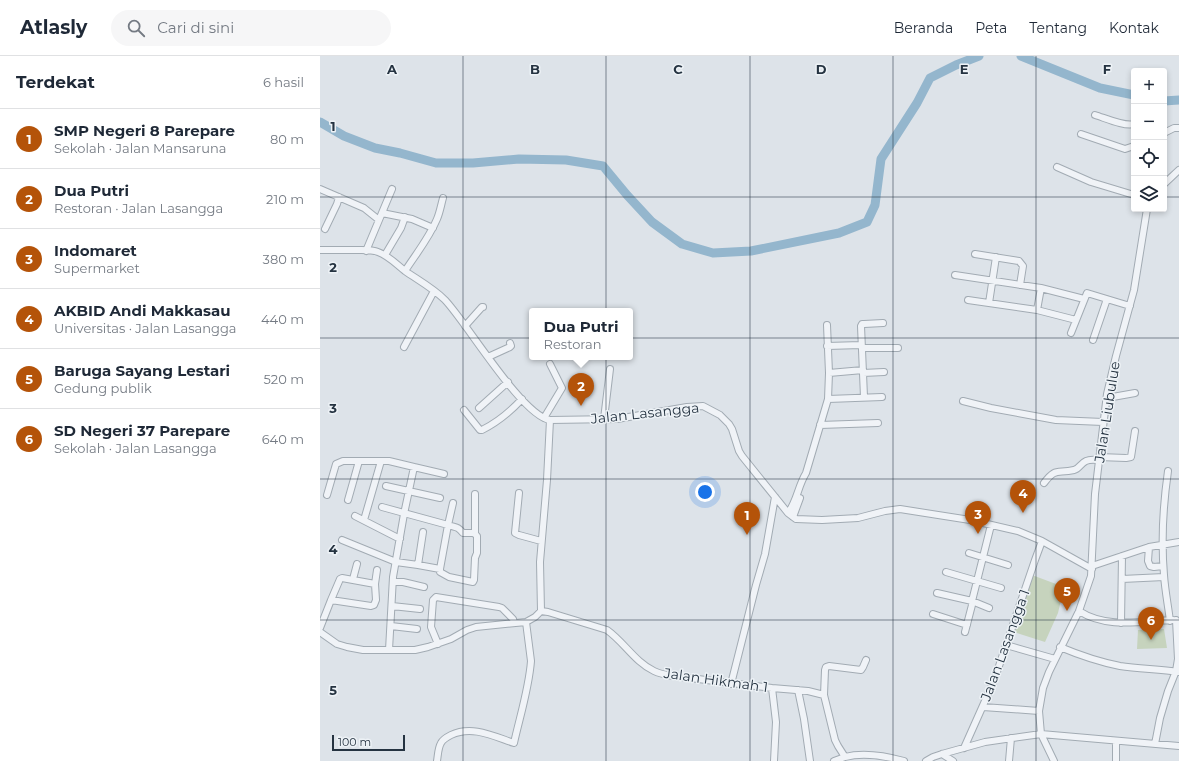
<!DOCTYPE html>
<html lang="id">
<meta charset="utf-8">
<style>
:root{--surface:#fff;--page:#f6f6f7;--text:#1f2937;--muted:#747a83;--line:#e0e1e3;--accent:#b45309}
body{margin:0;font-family:Montserrat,sans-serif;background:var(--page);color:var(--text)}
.controls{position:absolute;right:12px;top:12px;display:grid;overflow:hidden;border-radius:4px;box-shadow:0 2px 6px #0003}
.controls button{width:36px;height:36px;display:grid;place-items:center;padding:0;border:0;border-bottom:1px solid var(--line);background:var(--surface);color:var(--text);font:20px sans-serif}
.scale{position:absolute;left:12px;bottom:10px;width:73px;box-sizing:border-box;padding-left:4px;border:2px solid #253341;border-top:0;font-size:11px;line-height:14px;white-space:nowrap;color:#253341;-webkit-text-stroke:3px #edf2f6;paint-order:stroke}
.you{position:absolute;left:385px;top:436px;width:14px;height:14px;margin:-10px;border:3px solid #fff;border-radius:50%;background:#1a73e8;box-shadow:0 0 0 6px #1a73e833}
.badge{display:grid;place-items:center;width:26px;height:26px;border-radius:50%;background:var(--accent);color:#fff;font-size:13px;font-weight:700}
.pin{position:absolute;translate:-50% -33px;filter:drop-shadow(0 1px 2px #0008)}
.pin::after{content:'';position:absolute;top:21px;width:14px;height:12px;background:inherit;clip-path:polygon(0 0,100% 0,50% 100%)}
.popup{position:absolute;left:209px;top:252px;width:104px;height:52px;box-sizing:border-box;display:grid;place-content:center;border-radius:4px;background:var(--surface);filter:drop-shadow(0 1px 3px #0005);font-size:13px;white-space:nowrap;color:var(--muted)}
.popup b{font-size:15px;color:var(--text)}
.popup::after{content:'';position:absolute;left:50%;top:100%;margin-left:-8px;border:8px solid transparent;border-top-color:var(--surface)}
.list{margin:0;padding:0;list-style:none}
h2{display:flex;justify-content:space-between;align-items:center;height:52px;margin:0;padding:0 16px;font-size:17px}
h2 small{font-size:13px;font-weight:400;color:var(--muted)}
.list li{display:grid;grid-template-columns:26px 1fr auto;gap:12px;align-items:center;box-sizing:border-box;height:60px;padding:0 16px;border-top:1px solid var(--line)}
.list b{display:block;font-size:15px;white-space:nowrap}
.list p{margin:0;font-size:13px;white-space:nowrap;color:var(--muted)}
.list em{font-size:13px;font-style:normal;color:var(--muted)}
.icon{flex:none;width:22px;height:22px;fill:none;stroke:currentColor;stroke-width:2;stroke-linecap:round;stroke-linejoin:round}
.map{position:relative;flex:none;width:859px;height:705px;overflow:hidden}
header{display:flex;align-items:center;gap:24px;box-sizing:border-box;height:56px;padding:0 20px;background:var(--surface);border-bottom:1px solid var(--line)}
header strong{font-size:19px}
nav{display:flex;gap:22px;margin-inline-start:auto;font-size:14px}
.search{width:280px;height:36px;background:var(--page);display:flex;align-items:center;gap:10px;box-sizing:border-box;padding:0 14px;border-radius:22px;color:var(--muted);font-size:15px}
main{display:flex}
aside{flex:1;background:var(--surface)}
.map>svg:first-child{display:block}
.green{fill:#c6d3bd}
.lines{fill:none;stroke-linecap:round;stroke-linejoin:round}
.river{stroke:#94b6cd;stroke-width:9}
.minor-casing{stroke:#a2abb3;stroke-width:8}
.minor{stroke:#f0f3f7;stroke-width:6}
.grid{fill:none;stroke:#253341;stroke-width:1;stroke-opacity:0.55}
.labels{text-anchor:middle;stroke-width:3;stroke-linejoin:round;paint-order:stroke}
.street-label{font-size:14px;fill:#253341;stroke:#edf2f6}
.grid-label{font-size:13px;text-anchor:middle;font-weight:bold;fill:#253341;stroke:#edf2f6;stroke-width:3;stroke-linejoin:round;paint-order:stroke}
</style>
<header>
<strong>Atlasly</strong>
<div class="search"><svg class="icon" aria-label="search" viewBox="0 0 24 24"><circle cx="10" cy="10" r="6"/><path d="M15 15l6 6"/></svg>Cari di sini</div>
<nav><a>Beranda</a><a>Peta</a><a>Tentang</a><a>Kontak</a></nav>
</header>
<main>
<aside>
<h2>Terdekat<small>6 hasil</small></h2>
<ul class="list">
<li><span class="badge">1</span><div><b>SMP Negeri 8 Parepare</b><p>Sekolah · Jalan Mansaruna</p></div><em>80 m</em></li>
<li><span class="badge">2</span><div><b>Dua Putri</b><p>Restoran · Jalan Lasangga</p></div><em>210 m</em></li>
<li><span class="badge">3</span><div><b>Indomaret</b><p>Supermarket</p></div><em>380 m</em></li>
<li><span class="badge">4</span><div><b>AKBID Andi Makkasau</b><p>Universitas · Jalan Lasangga</p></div><em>440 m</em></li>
<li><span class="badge">5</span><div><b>Baruga Sayang Lestari</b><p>Gedung publik</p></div><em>520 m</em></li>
<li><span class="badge">6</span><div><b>SD Negeri 37 Parepare</b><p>Sekolah · Jalan Lasangga</p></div><em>640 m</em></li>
</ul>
</aside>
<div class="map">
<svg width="859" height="705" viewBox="0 0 859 705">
<rect width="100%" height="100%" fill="#dde3e9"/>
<path class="green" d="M 712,519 L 744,531 L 738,557 L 725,586 L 694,576 Z
M 844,573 L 847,592 L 817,593 L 818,574 Z"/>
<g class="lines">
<path class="river" d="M 701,0 L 780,32 L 814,39
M 844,45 L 859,44
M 0,66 L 24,80 L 55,92 L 80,97 L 116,107 L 153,107 L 199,103 L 246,104 L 283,110 L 307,139 L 332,166 L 362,188 L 393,197 L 431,195 L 519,177 L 547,166 L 555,149 L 561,103 L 597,47 L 610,22 L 636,9 L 659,0"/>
<defs>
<path id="minor" d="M 775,59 C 785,62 805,71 814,68
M 844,77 L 854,72 L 859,72
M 761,78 L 805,93 L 814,90
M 737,111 L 771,126 L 814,139
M 844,128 L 859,114
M 0,133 L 44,152 L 59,164
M 62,157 L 92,163 L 113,172
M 5,173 L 17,148 L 19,141
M 0,194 C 11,194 22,194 34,194 C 41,194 51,193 58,196 C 69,200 76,208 85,215 C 98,224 113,232 125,244 C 147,267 202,360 230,364 L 297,363 L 367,351 L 383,350 L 400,359 L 409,368 L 412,373 L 419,395 L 422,400 L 468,457 L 476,463 L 502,464 L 538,462 L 565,455 L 580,453 L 650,464 L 698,475 L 722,485 L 772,513
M 46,195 L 72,133
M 655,198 L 699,205 L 703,210 L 700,229
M 65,199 L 81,172 L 85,161
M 85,215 C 96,198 109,182 117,163 C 120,156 121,149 123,142
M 635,219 L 721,232 L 764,243
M 648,244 L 717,254 L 756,264
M 669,247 L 676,201
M 717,254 L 721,232
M 507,269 L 509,317
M 145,270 L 162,251 L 163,251
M 751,277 L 767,237 L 810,250
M 773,284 L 787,243
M 507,290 L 541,289
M 84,291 L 114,235
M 542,292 L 578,292
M 168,301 L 190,291 L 191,290 L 190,287
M 543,317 L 564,316
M 544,341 L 541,270 L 542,268 L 544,268 L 563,267
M 787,342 L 815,337
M 508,343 L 509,317 L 543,314
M 643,345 L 671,352 L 736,364 L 783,366
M 159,352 L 188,326
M 144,354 L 160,374 L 162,374 C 178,366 190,356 202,343
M 224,362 L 242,332 L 230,308
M 284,363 L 290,313
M 500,369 L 558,367
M 779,401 L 806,402 L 811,401 L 815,375
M 94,411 L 124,418
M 848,415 C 843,450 841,484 844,519 C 845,534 848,549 850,565
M 724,427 C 736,411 737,418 754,414 C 759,413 761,407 766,405 C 770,403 775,404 779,404
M 66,430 L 120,442
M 199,437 L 195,477 L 199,479 L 221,485
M 155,438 L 155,478
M 7,439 L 16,408 L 23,405 L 39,405
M 28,444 L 39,405 L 69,405 L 94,411 L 84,458 L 73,521 L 69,594
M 62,451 L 128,469 L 120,513
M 468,457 C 477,445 478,430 486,417 L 508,343 L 562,341
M 35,460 L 80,483
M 473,461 L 480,442
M 44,464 L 61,405
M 22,484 L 76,506 L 98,509 L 120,513 L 120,516 L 129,521 L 153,526 L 154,524 L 155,502 L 157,497 L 157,480 L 154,477 L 143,477 C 137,470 137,472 128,469 L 133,447
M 829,491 L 828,505 L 830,510 L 834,511 L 843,510
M 649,497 L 688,509
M 98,509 L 103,476
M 772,510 L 829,491 L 859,486
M 626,516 L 681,532
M 33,523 L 37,508
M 802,523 L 844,521
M 73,526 L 83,526 L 104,531
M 55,528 L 22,522 L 20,523 L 11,544 L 51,550 L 54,549 L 56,544 L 55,528 L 57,514
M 617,537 L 652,545 L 669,552
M 72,550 L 100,553
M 221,555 L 220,506 L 227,424 L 230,364
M 759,555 C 787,573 821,565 853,564
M 613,558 L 647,569
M 801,567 L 802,500
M 71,570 L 97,573
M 0,572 L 11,544
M 0,576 L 17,588 L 27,591 L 43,594 L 95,594 L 108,591 L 131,583 L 147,574 L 156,571 L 206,566 L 215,561 L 221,555 L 228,556 L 287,574 C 304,586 315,606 334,615 C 340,618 347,619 353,620 L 452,632 L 488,635 L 504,639 L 515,684 L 518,690 L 525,701 C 543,696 566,700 584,705
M 645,576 L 652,549 L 652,545 L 671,469
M 118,588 L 111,571 L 113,544 L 116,541 L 179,551 L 182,552 L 193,563 L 194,567
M 686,589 L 735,603
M 740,591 C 759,599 780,606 800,610 C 819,613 839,613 859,616
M 411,628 L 436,529 L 445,498 L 455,441
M 452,632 L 456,666 L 454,705
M 478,634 L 484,663 L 490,705
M 504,639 L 505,614 L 506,611 L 509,610 L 541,614 L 543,611 L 546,604
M 663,651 L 719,655
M 835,688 L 840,662 L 848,635 L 856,615 L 858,603 L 856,564
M 644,692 L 673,627 L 679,610 L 715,504 L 722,485
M 622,698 L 633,705
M 117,705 C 118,699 118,692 121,687 C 123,683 127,681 131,679 C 152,669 173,680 194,687 C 200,660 209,632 211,605 L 206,566
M 514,705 L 525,701
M 606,705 L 613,701 L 622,698 L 665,686 L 721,678 L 859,690
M 689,705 L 691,682
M 734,705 L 721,678 L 719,655 L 723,632 L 729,616 L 759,555 L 771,520 L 775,438 L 787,338 L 796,300 L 814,234 L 827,153
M 796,705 L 796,685"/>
</defs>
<use href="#minor" class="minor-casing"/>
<use href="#minor" class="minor"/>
</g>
<path class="grid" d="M 143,0 L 143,705M 286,0 L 286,705M 430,0 L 430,705M 573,0 L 573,705M 716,0 L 716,705M 0,141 L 814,141M 844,141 L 859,141M 0,282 L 859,282M 0,423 L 859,423M 0,564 L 859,564"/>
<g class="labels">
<g class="street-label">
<text transform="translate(787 356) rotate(-81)" y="5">Jalan Liubulue</text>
<text transform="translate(325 357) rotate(-6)" y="5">Jalan Lasangga</text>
<text transform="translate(685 589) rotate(-70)" y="5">Jalan Lasangga 1</text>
<text transform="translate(396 624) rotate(8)" y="5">Jalan Hikmah 1</text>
</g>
</g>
<g class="grid-label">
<text x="72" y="18">A</text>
<text x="215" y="18">B</text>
<text x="358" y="18">C</text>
<text x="501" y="18">D</text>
<text x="644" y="18">E</text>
<text x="787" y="18">F</text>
<text x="13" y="75">1</text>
<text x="13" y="216">2</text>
<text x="13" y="357">3</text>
<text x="13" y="498">4</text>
<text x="13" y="639">5</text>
</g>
</svg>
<div class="controls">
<button>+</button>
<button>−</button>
<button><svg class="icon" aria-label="locate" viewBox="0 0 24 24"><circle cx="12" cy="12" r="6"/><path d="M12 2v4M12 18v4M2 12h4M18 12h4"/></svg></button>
<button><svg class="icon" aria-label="layers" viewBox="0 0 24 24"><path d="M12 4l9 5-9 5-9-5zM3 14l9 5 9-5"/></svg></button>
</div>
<div class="scale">100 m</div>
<div class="you"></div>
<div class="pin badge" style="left:427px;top:479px">1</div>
<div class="pin badge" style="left:261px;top:350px">2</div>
<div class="popup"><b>Dua Putri</b>Restoran</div>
<div class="pin badge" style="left:658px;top:478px">3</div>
<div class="pin badge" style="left:703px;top:457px">4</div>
<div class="pin badge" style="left:747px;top:555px">5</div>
<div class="pin badge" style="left:831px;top:584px">6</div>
</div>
</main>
